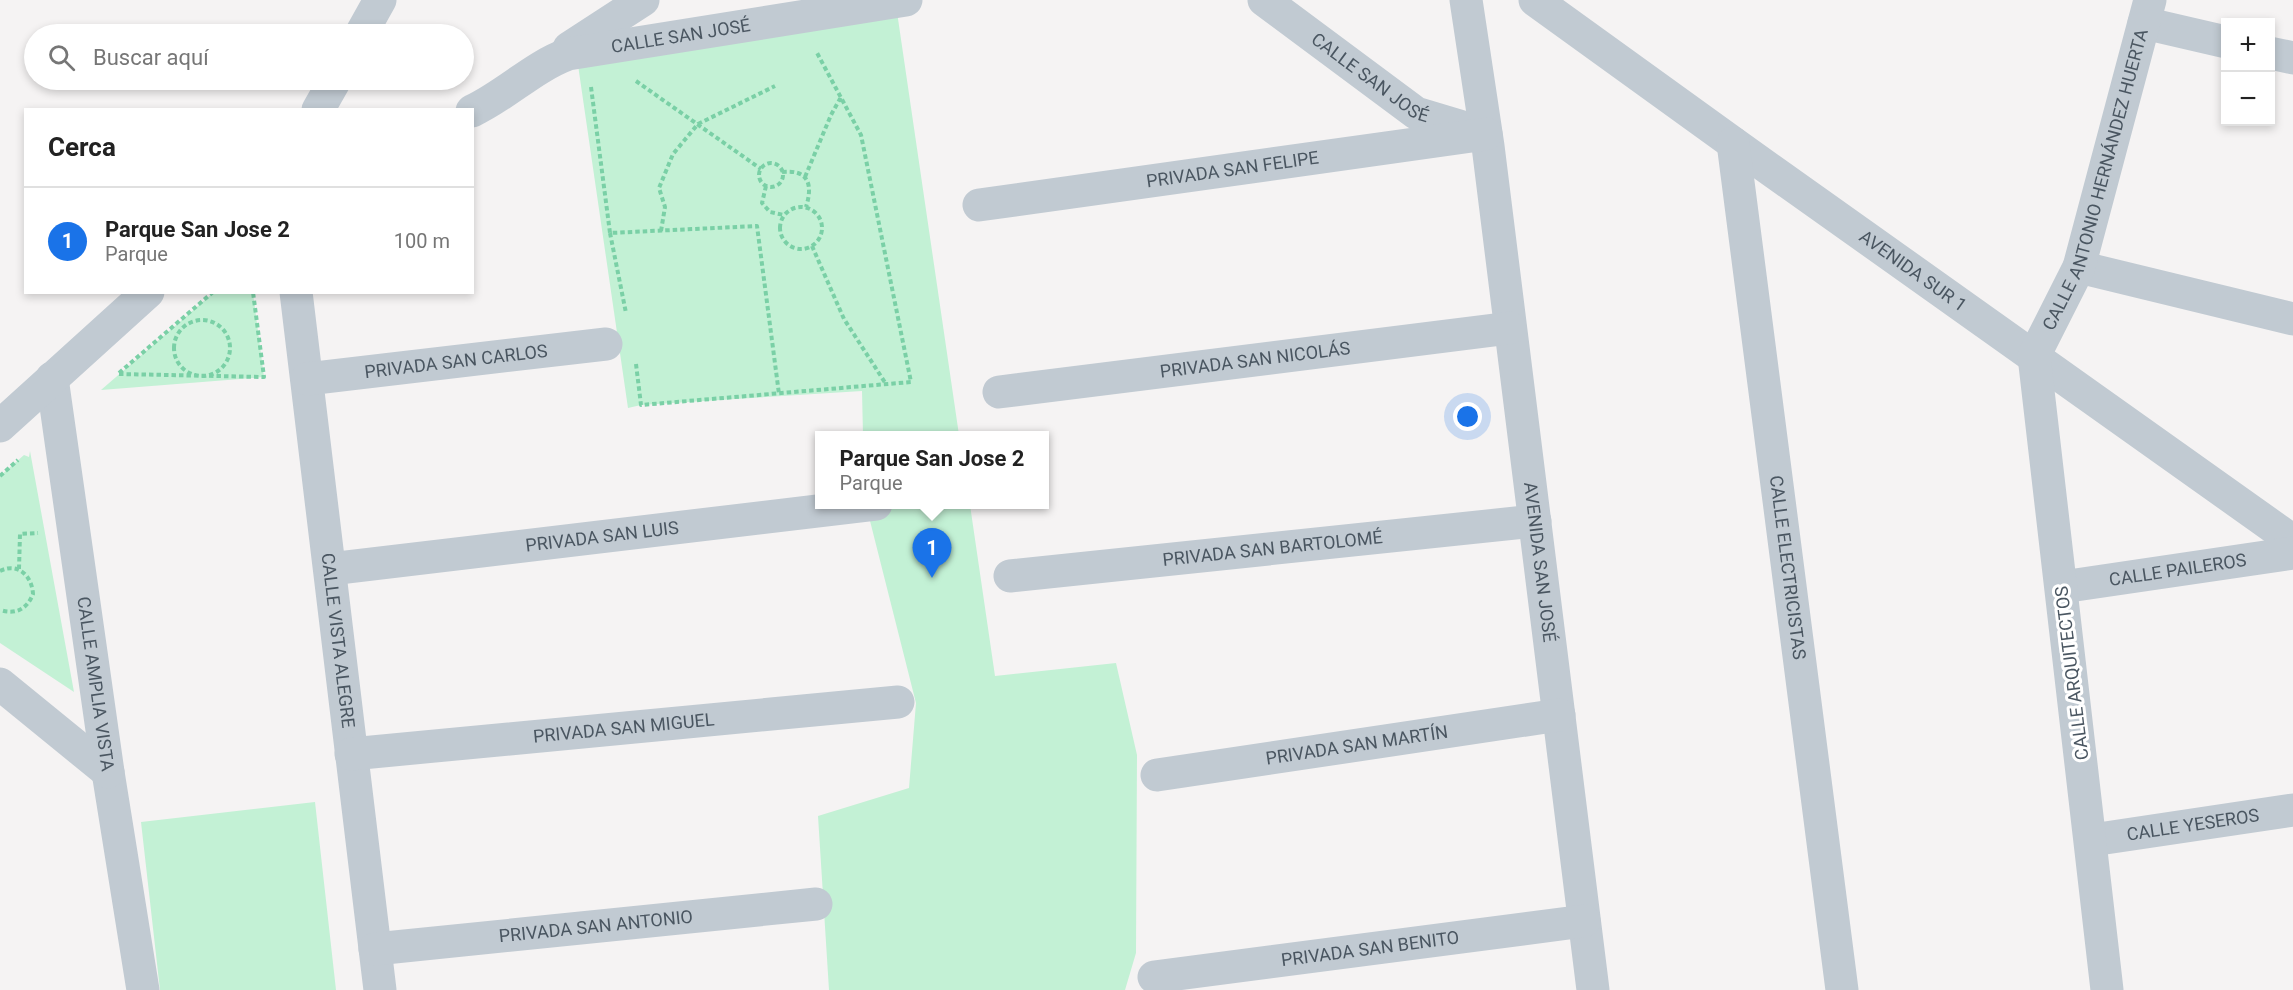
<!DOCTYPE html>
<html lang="es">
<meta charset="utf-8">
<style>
:root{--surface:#fff;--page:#f2f2f2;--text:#222;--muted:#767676;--line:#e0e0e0;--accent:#1a73e8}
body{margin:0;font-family:Roboto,sans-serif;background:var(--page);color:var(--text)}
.controls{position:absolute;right:18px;top:18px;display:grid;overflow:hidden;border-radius:0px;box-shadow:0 3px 9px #0003}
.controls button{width:54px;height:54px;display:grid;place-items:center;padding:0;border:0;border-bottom:2px solid var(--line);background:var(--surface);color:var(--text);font:30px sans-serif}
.you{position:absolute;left:1468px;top:417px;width:21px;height:21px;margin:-15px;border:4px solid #fff;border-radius:50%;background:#1a73e8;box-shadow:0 0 0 9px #1a73e833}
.badge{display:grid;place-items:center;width:39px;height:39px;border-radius:50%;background:var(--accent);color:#fff;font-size:20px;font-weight:700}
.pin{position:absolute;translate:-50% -50px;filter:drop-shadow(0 2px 3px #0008)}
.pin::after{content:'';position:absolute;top:32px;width:21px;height:18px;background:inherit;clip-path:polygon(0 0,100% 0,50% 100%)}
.popup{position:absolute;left:815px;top:431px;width:234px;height:78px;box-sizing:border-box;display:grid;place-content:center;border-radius:0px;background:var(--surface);filter:drop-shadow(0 2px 4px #0005);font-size:20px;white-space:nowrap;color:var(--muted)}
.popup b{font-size:22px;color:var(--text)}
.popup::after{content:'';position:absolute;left:50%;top:100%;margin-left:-12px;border:12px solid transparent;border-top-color:var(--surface)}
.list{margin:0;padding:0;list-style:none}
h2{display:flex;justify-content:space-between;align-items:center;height:78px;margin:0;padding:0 24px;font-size:26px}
h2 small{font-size:20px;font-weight:400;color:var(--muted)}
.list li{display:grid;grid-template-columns:39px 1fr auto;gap:18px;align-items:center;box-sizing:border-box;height:108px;padding:0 24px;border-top:2px solid var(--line)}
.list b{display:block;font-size:22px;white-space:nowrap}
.list p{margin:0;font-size:20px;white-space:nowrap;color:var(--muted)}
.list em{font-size:20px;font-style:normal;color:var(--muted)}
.icon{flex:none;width:33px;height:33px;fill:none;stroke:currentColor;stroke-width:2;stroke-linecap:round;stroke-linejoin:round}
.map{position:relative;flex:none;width:2293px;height:990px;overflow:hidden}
.search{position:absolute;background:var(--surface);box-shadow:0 3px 9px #0003;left:24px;top:24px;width:450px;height:66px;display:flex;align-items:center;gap:15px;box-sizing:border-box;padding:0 21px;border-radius:33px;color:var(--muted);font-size:22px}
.panel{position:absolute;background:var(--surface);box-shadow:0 3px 9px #0003;left:24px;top:108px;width:450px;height:186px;border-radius:0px}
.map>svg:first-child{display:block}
.green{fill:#c3f1d5}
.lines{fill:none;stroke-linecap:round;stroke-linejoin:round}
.path{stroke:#7ad0a6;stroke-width:4;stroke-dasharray:4.5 3;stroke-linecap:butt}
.minor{stroke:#c1cad2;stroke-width:33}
.labels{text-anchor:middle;stroke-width:6;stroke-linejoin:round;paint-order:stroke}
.street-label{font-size:18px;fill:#4a5661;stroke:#fff}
</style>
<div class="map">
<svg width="2293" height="990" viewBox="0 0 2293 990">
<rect width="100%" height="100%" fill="#f5f3f3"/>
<path class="green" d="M 897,12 L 959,435 L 863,435 L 862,391 L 641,405 L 628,408 L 578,65 Z
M 213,293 L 253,293 L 264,377 L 101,390 Z
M 30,451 L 74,692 L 0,643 L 0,476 L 24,455 L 29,457 Z
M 866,505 L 970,505 L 995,676 L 1116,663 L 1137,755 L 1136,953 L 1125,990 L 829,990 L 818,816 L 909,788 L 916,703 Z
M 315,802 L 336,990 L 160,990 L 141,822 Z"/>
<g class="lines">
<path class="path" d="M 636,81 L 761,169
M 591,87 L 610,233 L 757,226 L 779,394
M759 175a12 12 0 1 1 24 0a12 12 0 1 1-24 0Z
M 782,172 C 809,169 813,185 806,207
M 805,177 L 831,115 L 841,97
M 766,186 L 762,203 L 770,212 L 784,215
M780 228a21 21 0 1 1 42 0a21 21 0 1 1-42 0Z
M 661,231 L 665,207 L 659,188 L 673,154 L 698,124 L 775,86
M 610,233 L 626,313
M 812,246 L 844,319 L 886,384
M174 348a28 28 0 1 1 56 0a28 28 0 1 1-56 0Z
M 636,364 L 641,405 L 911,382 L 861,135 L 816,51
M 119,373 L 213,292
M 119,374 L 264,377 L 253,292
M 0,476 L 18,460
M 19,569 L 20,534 L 38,533
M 0,571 C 18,562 32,576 33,594 C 27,609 16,615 0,610"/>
<g class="minor">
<path id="s1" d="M 1264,0 L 1416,113 L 1476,131"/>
<path id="s2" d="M 1466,0 L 1488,146 L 1593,990"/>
<path id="s3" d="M 1535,0 L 1733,143 L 2293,541"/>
<path d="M 2144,23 L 2226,42"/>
<path d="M 361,34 L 380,0"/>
<path d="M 569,48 L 643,0"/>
<path d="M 2270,53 L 2293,58"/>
<path d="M 318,110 L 335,80"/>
<path id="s4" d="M 472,111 C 506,95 533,67 568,54 L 906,0"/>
<path id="s5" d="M 1733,143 L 1842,990"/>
<path id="s6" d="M 979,205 L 1486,134"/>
<path d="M 2079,267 L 2293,319"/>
<path id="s7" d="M 296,292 L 380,990"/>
<path id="s8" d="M 52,378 L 108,772 L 143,990"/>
<path id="s9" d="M 307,379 L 606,344"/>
<path id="s10" d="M 999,392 L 1510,328"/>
<path d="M 0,426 L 148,292"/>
<path id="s11" d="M 330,569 L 876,504"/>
<path id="s12" d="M 1010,576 L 1535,521"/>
<path id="s13" d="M 2062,587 L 2293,553"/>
<path d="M 0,684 L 108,772"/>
<path id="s14" d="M 351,754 L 898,702"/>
<path id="s15" d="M 1157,775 L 1559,715"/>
<path id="s16" d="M 2092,840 L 2293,810"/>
<path id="s17" d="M 375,949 L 816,904"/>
<path id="s18" d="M 1154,977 L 1584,921"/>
<path id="s19" d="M 2107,990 L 2034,356 L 2079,267 L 2150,0"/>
</g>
</g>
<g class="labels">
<g class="street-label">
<text dy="6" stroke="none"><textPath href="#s4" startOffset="226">CALLE SAN JOSÉ</textPath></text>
<text dy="6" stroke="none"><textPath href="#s1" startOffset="132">CALLE SAN JOSÉ</textPath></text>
<text dy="6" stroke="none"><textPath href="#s6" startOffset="256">PRIVADA SAN FELIPE</textPath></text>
<text dy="6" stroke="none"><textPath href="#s19" startOffset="826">CALLE ANTONIO HERNÁNDEZ HUERTA</textPath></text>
<text dy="6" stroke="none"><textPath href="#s3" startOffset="465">AVENIDA SUR 1</textPath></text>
<text dy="6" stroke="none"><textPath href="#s10" startOffset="258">PRIVADA SAN NICOLÁS</textPath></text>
<text dy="6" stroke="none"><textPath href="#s9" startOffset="150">PRIVADA SAN CARLOS</textPath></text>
<text dy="6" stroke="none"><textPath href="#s11" startOffset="274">PRIVADA SAN LUIS</textPath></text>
<text dy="6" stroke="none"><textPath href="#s12" startOffset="264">PRIVADA SAN BARTOLOMÉ</textPath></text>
<text dy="6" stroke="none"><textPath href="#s2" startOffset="567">AVENIDA SAN JOSÉ</textPath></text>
<text dy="6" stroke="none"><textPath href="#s5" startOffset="428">CALLE ELECTRICISTAS</textPath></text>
<text dy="6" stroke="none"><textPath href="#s13" startOffset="117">CALLE PAILEROS</textPath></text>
<text dy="6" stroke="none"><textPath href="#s7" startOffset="351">CALLE VISTA ALEGRE</textPath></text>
<text transform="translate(2072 673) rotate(-97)" y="6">CALLE ARQUITECTOS</text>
<text dy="6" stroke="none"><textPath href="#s8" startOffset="309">CALLE AMPLIA VISTA</textPath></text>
<text dy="6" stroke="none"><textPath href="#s14" startOffset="274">PRIVADA SAN MIGUEL</textPath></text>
<text dy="6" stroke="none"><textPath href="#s15" startOffset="202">PRIVADA SAN MARTÍN</textPath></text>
<text dy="6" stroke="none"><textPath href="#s16" startOffset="102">CALLE YESEROS</textPath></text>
<text dy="6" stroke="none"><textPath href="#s17" startOffset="222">PRIVADA SAN ANTONIO</textPath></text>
<text dy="6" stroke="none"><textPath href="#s18" startOffset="218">PRIVADA SAN BENITO</textPath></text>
</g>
</g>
</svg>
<div class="controls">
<button>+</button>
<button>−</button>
</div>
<div class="you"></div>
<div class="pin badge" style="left:932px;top:578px">1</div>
<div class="popup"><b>Parque San Jose 2</b>Parque</div>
<div class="search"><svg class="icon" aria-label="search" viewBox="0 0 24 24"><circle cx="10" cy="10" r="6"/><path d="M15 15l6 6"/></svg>Buscar aquí</div>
<section class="panel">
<h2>Cerca<small></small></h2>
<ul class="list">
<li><span class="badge">1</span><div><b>Parque San Jose 2</b><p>Parque</p></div><em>100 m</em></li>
</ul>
</section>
</div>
